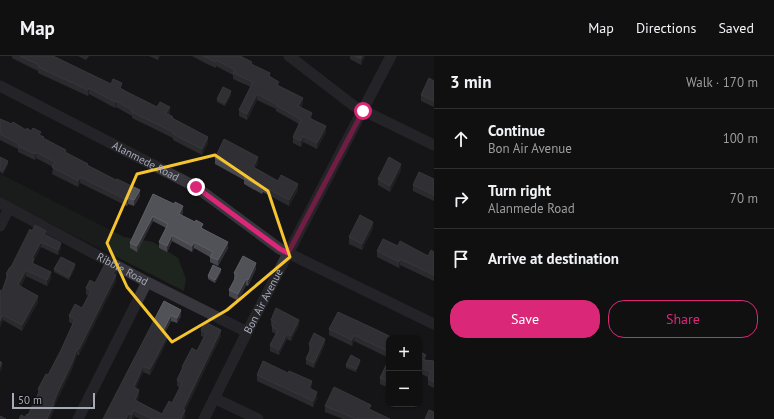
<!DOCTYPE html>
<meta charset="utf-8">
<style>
:root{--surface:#101011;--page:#1e1e1f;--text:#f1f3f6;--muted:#9c9d9f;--line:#303031;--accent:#db2777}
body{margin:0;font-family:"PT Sans",sans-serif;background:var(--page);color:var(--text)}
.controls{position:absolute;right:12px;bottom:12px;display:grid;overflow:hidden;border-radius:8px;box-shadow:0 1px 3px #0004}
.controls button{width:36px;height:36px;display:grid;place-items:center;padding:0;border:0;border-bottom:1px solid var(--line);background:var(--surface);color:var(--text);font:20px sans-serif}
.scale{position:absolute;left:12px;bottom:10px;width:83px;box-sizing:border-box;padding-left:4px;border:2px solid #a6aab7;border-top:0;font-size:11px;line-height:14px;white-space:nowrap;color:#a6aab7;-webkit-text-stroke:3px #101012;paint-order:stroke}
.stop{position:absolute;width:12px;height:12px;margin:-9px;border:3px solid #db2777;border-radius:50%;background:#fff}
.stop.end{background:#db2777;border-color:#fff;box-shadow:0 1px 4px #0008}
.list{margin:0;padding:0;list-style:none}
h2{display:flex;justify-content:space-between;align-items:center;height:52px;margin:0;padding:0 16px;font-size:17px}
h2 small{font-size:13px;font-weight:400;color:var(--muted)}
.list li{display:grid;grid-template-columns:26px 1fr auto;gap:12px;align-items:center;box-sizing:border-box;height:60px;padding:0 16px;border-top:1px solid var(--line)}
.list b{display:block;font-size:15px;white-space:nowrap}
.list p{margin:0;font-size:13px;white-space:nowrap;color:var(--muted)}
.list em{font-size:13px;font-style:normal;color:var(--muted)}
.actions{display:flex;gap:8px;padding:12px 16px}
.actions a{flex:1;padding:9px 0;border:1px solid var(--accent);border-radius:16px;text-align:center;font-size:14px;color:var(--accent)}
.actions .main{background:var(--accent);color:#fff}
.icon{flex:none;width:22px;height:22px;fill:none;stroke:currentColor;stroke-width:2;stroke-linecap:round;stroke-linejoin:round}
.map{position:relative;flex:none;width:434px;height:363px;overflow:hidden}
header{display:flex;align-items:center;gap:24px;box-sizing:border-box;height:56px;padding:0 20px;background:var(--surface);border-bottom:1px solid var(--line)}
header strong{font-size:19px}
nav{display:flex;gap:22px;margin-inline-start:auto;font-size:14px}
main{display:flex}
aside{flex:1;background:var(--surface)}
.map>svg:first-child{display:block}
.green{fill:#1d251e}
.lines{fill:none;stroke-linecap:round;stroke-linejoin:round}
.street{stroke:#36363c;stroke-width:11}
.wall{fill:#46464c}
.shaded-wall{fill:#2e2e32}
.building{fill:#515158;stroke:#5e5f66}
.route{stroke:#db2777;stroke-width:5}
.marked{fill:none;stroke:#f5c42e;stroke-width:3;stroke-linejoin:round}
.labels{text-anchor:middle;stroke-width:3.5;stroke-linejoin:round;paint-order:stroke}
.street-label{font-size:11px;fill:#a6aab7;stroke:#101012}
</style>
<header>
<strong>Map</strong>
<nav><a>Map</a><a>Directions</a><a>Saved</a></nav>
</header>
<main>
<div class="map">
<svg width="434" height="363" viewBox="0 0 434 363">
<rect width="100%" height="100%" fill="#151517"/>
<path class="green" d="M 0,118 L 124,181 L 153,186 L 178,202 L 186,223 L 184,235 L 0,142 Z"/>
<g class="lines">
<g class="street">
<path d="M 289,0 L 354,50 L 434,89"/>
<path id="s1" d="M 0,30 L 196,131 L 280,193 L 288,197 L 434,268"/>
<path id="s2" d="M 0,147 L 147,226 L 247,276"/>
<path d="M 0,170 L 9,152"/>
<path d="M 214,342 L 258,363"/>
<path d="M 78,363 L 147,226"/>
<path id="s3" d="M 204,363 L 247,276 L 391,0"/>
</g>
</g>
<path class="wall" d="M 12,0 L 53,0 L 111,28 L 122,33 L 127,36 L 170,57 L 169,59 L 173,63 L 208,87 L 202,99 L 173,84 L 173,82 L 132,62 L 132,60 L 116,51 L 115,52 L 89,38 L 88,40 L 38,17 L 38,15 L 12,2 Z
M 78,0 L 89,0 L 86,4 Z
M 149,0 L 160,0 L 158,4 Z
M 192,0 L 240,0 L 270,21 L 279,30 L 303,47 L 301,51 L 312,63 L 326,76 L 317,93 L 303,86 L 301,91 L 293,87 L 293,81 L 299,68 L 276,55 L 276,53 L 257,44 L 247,64 L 239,60 L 239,54 L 251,31 L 233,23 L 233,19 L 216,10 L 216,12 L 205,7 Z
M 350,0 L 365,0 L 361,9 L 350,3 Z
M 434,25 L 434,51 L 421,45 L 421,39 Z
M 231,39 L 225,50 L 217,46 L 217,43 Z
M 0,63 L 12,68 L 41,79 L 44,83 L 66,97 L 140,140 L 134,150 L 128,148 L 127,150 L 80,127 L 78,131 L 52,118 L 53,111 L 36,102 L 35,104 L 18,96 L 18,93 L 0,84 Z
M 0,101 L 8,108 L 3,118 L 0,116 Z
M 215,102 L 258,107 L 255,112 L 278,125 L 298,134 L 289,150 L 263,136 L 262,138 L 244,128 L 244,124 L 215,108 Z
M 401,114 L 390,136 L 378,129 L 378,123 Z
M 434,123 L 434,145 L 413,135 L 413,129 Z
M 153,138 L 183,156 L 182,159 L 203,173 L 228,192 L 218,210 L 210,206 L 210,201 L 194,192 L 192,196 L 172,185 L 167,196 L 159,192 L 159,186 L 166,172 L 153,165 L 137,196 L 130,192 L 130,187 Z
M 373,172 L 362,194 L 349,188 L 349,181 Z
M 46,179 L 61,192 L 58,199 L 41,191 L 34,204 L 34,208 L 51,222 L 47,230 L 26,220 L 21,230 L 38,246 L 22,275 L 3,264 L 0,271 L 0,234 L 2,235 L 6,222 L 6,218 L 11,211 Z
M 398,190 L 428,200 L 434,196 L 434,225 L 400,209 L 399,212 L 377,201 L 377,195 Z
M 75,212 L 69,224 L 54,216 L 54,213 Z
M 256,213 L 248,230 L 246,229 L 238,245 L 229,240 L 229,234 L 235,224 L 234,223 L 234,217 Z
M 221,216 L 215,227 L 208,223 L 208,220 Z
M 117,218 L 116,219 L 116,225 L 79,299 L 77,299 L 72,313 L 57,344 L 54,351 L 54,354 L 50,363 L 19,363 L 25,361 L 28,359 L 38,338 L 38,333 L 48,319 L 61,294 L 73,268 L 69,266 L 69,260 L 82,252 L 88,240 L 86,238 L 86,232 L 95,227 Z
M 164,245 L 181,260 L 177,267 L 171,265 L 164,278 L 167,285 L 150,319 L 143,316 L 136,332 L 139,340 L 137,345 L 162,358 L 172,347 L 180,332 L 177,330 L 177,324 L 182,313 L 182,311 L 197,295 L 204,281 L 201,280 L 201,274 L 221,280 L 185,355 L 185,360 L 184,363 L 140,363 L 134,360 L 133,363 L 103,363 Z
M 271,264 L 299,269 L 291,285 L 287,283 L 279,299 L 270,295 L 270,289 L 276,278 L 272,276 L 272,270 L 271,269 Z
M 329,273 L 389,282 L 389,302 L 354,285 L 352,290 L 329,279 Z
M 309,288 L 325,288 L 314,312 L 306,308 L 306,303 L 310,294 L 309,294 Z
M 419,295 L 426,304 L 434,305 L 434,332 L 428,329 L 428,321 L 419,317 Z
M 389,303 L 389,332 L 380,328 L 380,322 Z
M 360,307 L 356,316 L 346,312 L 346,309 Z
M 257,319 L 312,331 L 311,333 L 317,342 L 313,351 L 257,325 Z
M 325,350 L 371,354 L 390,363 L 343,363 L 325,356 Z"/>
<path class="shaded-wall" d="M 158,0 L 160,0 L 158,4 Z
M 362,0 L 365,0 L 361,9 L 361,3 Z
M 89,32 L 89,38 L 88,40 L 88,34 Z
M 231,35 L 231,39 L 225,50 L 225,47 Z
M 257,38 L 257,44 L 247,64 L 247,58 Z
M 303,42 L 303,47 L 298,56 L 298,50 Z
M 116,45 L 116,51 L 115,52 L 115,46 Z
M 170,51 L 170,57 L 166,63 L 166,57 Z
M 312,57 L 312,63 L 309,62 Z
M 326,70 L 326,76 L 317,93 L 317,87 Z
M 303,80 L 303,86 L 301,91 L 301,85 Z
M 208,81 L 208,87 L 202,99 L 202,93 Z
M 36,96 L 36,102 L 35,104 L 35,98 Z
M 258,101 L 258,107 L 253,117 L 253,111 Z
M 8,105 L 8,108 L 3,118 L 3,115 Z
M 401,108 L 401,114 L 390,136 L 390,130 Z
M 80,121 L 80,127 L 78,131 L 78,125 Z
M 298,128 L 298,134 L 289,150 L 289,144 Z
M 140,134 L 140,140 L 134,150 L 134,144 Z
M 128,142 L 128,148 L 127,150 L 127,144 Z
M 183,150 L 183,156 L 179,164 L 179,158 Z
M 153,160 L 153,165 L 137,196 L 137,190 Z
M 373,166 L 373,172 L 362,194 L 362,188 Z
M 172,179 L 172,185 L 167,196 L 167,190 Z
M 41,186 L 41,191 L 34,204 L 34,208 L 32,212 L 32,202 Z
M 194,186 L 194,192 L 192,196 L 192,190 Z
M 228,186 L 228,192 L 218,210 L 218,204 Z
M 61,187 L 61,192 L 58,199 L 58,194 Z
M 400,203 L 400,209 L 399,212 L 399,206 Z
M 256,207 L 256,213 L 248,230 L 248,224 Z
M 75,208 L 75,212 L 69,224 L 69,221 Z
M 117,212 L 117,218 L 113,224 L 113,218 Z
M 221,213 L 221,216 L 215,227 L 215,224 Z
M 26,214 L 26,220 L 18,235 L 18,229 Z
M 51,216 L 51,222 L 47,230 L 47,224 Z
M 116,219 L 116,225 L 79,299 L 79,293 Z
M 246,223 L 246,229 L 238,245 L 238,238 Z
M 38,240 L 38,246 L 22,275 L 22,269 Z
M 181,254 L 181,260 L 177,267 L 177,262 Z
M 3,259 L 3,264 L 0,271 L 0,265 Z
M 171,259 L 171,265 L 162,283 L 162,277 Z
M 299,264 L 299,269 L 291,285 L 291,280 Z
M 221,274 L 221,280 L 185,355 L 185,360 L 184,363 L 181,363 L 183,353 Z
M 287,278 L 287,283 L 279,299 L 279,294 Z
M 354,279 L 354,285 L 352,290 L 352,284 Z
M 167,280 L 167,285 L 150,319 L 150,313 Z
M 325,283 L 325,288 L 314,312 L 314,307 Z
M 77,293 L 77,299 L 72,313 L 57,344 L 54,351 L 54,354 L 50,363 L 47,363 L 57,338 Z
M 360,304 L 360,307 L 356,316 L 356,313 Z
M 2,307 L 2,312 L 0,317 L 0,311 Z
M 143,310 L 143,316 L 134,337 L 134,331 Z
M 312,325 L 312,331 L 309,338 L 309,332 Z
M 139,334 L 139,340 L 135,350 L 135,344 Z
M 317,336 L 317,342 L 313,351 L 313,345 Z
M 134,354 L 134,360 L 133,363 L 132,363 L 132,359 Z
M 129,357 L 129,363 L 126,363 Z"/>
<path class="building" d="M 20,0 L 53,0 L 111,28 L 113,23 L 122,27 L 120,32 L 127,36 L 157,51 L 160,46 L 170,51 L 166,57 L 173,61 L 172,62 L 208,81 L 202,93 L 173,78 L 173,76 L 132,56 L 132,54 L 116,45 L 115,46 L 89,32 L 88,34 L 38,11 L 39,9 Z
M 203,0 L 240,0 L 252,6 L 251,8 L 270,17 L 269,20 L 279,26 L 277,29 L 303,42 L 298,50 L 312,57 L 309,62 L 326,70 L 317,87 L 303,80 L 301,85 L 293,81 L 301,64 L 276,49 L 276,48 L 257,38 L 247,58 L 239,54 L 253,26 L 233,17 L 235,14 L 216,4 L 216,6 Z
M 355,0 L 362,0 L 361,3 Z
M 429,22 L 434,25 L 434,45 L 421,39 Z
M 223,31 L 231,35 L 225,47 L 217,43 Z
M 0,63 L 12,68 L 13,66 L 26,74 L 27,72 L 31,75 L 33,72 L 41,76 L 39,79 L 44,81 L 43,82 L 66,94 L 65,96 L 88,108 L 87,109 L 116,124 L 117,123 L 140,134 L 134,144 L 128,142 L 127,144 L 80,121 L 78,125 L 52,111 L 55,106 L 36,96 L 35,98 L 18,90 L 19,88 L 0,78 Z
M 224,83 L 258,101 L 253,111 L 278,125 L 281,119 L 298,128 L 289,144 L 263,130 L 262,132 L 244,122 L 246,119 L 215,102 Z
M 0,101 L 8,105 L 3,115 L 0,113 Z
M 389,101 L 401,108 L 390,130 L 378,123 Z
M 419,116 L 434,123 L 434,139 L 413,129 Z
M 153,138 L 174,148 L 175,146 L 183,150 L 179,158 L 195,166 L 196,164 L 203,168 L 201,172 L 228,186 L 218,204 L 210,201 L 213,196 L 194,186 L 192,190 L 172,179 L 167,190 L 159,186 L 168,168 L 153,160 L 137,190 L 130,187 Z
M 360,159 L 373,166 L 362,188 L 349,181 Z
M 35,169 L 46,175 L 44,178 L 61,187 L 58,194 L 41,186 L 32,202 L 34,203 L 32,207 L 51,216 L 47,224 L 26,214 L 18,229 L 38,240 L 22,269 L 3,259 L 0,265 L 0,234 L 2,235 L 8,219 L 6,218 L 10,211 L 11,211 L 30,173 L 32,175 Z
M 383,183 L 398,190 L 400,185 L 428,200 L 431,194 L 434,196 L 434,219 L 400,203 L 399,206 L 377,195 Z
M 243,200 L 256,207 L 248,224 L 246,223 L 238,238 L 229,234 L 237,219 L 234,217 Z
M 61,201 L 75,208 L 69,221 L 54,213 Z
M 106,206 L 117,212 L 113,218 L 116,219 L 79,293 L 77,293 L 72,307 L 57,338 L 53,348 L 54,348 L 47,363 L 19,363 L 21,359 L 25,361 L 27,358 L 28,359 L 40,334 L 38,333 L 46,318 L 48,319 L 61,294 L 75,263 L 69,260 L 75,248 L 82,252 L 91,235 L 86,232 L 90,224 L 95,227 Z
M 213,209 L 221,213 L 215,224 L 208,220 Z
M 164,245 L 181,254 L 177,262 L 171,259 L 162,277 L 167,280 L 158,298 L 150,313 L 143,310 L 134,331 L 139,334 L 135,344 L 150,352 L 162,358 L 169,345 L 172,347 L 182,327 L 177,324 L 183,311 L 182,311 L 192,292 L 197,295 L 206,277 L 201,274 L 205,266 L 221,274 L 183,353 L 185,354 L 181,363 L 152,363 L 134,354 L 132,359 L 129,357 L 126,363 L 103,363 Z
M 276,252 L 299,264 L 291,280 L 287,278 L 279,294 L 270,289 L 278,274 L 272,271 L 274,265 L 271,264 Z
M 338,256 L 379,275 L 393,282 L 389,282 L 389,296 L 354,279 L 352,284 L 329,273 Z
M 314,277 L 325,283 L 314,307 L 306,303 L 312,290 L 309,288 Z
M 419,295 L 426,299 L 423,304 L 434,305 L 434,326 L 428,323 L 431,316 L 419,311 Z
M 351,299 L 360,304 L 356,313 L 346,309 Z
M 389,303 L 389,326 L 380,322 Z
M 0,305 L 2,307 L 0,311 Z
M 263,305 L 288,317 L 289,315 L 312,325 L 309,332 L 317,336 L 313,345 L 257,319 Z
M 334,331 L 371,349 L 369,353 L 390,363 L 356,363 L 340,356 L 325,350 Z
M 429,354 L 434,356 L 434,363 L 425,363 Z
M 0,360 L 6,363 L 0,363 Z"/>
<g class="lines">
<path class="route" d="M 196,131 L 280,193 L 288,197 L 363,55"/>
</g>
<path d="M0 0H434V363H0ZM 215,99 L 268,135 L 290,201 L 227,254 L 172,286 L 127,231 L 107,187 L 137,118 Z" fill="#151517" fill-opacity=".55" fill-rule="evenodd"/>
<path class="marked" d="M 215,99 L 268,135 L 290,201 L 227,254 L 172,286 L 127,231 L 107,187 L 137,118 Z"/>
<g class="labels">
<g class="street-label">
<text dy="4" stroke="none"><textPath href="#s1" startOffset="164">Alanmede Road</textPath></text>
<text dy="4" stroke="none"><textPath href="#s2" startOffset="139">Ribble Road</textPath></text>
<text dy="4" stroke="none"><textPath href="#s3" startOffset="132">Bon Air Avenue</textPath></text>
</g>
</g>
</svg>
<div class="controls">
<button>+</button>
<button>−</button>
</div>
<div class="scale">50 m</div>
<div class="stop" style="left:363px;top:55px"></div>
<div class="stop end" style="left:196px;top:131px"></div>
</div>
<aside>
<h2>3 min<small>Walk · 170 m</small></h2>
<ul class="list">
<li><svg class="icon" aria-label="ahead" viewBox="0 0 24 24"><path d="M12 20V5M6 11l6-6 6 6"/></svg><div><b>Continue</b><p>Bon Air Avenue</p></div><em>100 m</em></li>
<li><svg class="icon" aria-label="right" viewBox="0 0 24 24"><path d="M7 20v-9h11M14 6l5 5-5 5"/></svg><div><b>Turn right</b><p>Alanmede Road</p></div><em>70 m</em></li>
<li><svg class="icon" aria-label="arrive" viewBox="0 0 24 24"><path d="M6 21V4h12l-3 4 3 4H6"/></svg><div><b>Arrive at destination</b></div></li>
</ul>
<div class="actions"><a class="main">Save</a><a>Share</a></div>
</aside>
</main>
